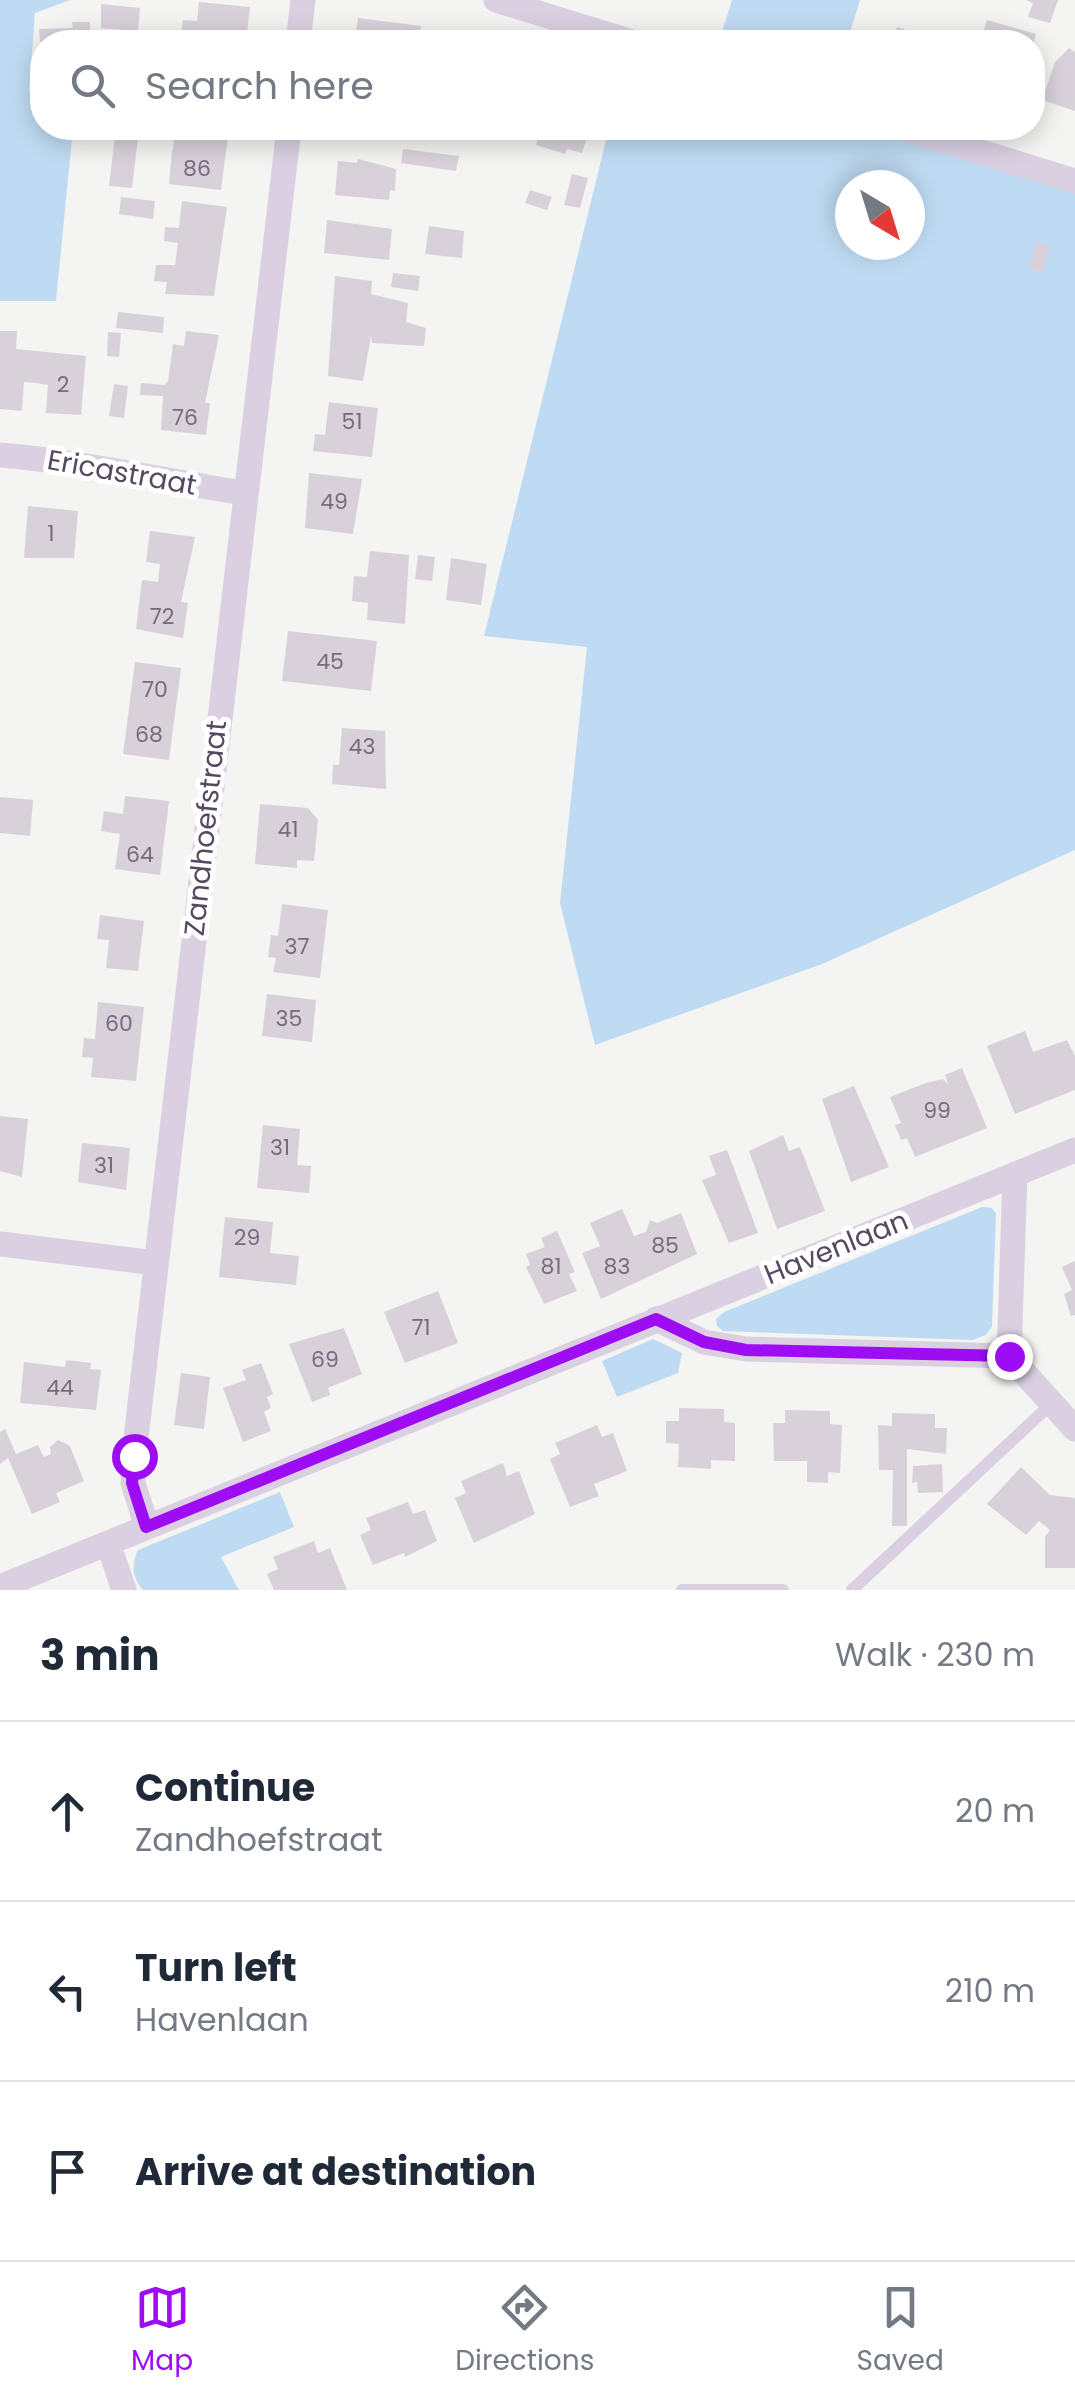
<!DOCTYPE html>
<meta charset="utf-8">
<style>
:root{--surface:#fff;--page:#f2f2f3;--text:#1f2937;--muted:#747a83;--line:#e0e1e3;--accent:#9e0cf4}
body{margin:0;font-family:Poppins,sans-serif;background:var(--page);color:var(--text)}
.compass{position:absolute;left:835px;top:170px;width:90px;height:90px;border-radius:50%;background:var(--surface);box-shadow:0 5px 25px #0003;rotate:142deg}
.stop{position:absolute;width:30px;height:30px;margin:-22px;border:8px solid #9e0cf4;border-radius:50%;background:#fff}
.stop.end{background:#9e0cf4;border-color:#fff;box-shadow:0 2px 10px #0008}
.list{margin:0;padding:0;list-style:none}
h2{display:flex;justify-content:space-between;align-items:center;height:130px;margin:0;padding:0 40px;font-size:42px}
h2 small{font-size:32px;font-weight:400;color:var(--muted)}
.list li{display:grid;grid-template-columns:65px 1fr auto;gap:30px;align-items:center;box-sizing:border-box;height:180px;padding:0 40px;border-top:2px solid var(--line)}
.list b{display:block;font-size:38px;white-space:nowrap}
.list p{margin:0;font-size:32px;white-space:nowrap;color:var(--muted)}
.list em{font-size:32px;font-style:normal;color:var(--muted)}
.icon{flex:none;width:55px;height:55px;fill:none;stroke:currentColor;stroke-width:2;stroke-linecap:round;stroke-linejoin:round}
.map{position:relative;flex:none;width:1075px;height:1590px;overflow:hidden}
.search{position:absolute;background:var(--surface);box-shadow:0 5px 25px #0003;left:30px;right:30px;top:30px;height:110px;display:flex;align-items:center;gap:25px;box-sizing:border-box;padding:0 35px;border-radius:40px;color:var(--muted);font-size:38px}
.sheet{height:670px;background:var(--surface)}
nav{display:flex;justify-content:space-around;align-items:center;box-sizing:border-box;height:140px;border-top:2px solid var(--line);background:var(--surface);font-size:28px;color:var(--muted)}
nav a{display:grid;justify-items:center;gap:5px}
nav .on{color:var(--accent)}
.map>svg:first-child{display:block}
.green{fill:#bfdbf3;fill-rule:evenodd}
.building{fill:#d8d1da}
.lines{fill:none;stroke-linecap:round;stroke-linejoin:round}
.service{stroke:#dad0e2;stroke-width:12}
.minor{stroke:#dad0e2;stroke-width:25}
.route{stroke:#9e0cf4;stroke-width:12}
.labels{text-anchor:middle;stroke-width:10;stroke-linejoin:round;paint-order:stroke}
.number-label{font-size:22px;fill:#766a7f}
.street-label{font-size:28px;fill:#564861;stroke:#fff}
</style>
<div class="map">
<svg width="1075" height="1590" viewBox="0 0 1075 1590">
<rect width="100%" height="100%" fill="#f4f4f2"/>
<path class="green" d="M 0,0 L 70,0 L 35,13 L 29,91 L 42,92 L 42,128 L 73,128 L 56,301 L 0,301 Z
M 732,0 L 860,0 L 847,42 L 719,42 Z
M 609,128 L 875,128 L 1075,193 L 1075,850 L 822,964 L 595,1045 L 560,903 L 587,647 L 484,636 ZM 850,185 L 910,185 L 910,245 L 850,245 Z
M 982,1207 L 992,1208 L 996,1214 L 992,1326 L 986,1335 L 972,1340 L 723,1331 L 717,1326 L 716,1319 L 724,1312 Z
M 653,1339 L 682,1353 L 678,1373 L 617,1397 L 602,1361 Z
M 280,1492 L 294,1527 L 221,1557 L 239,1590 L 143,1590 C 132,1578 131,1564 138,1550 Z"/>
<path class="building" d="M 1026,0 L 1058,0 L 1050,23 L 1028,17 L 1033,3 Z
M 199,2 L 250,7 L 246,42 L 180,41 L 183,20 L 197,21 Z
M 101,4 L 140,8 L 138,31 L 101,28 Z
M 358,18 L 421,26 L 419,42 L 355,42 Z
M 987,20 L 1036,34 L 1034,42 L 980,42 Z
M 72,22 L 90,22 L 90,42 L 40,42 L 39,29 L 73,28 Z
M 897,27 L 945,42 L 892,42 Z
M 1069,48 L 1075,52 L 1075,111 L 1042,100 L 1055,62 Z
M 175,128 L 229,128 L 221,190 L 169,184 L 172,150 L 178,148 L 173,150 Z
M 344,128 L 401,128 L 400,140 L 343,131 Z
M 541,128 L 590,128 L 582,153 L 567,149 L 565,154 L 536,145 Z
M 115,136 L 138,138 L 132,188 L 109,186 Z
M 403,149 L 459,156 L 456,171 L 401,163 Z
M 358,159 L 396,169 L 395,191 L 390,190 L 389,200 L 335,195 L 338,161 L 357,163 Z
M 572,174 L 588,178 L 580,208 L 564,205 Z
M 530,190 L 552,197 L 547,210 L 525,203 Z
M 121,197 L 155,201 L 153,219 L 119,214 Z
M 182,201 L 227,207 L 214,296 L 165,294 L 167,282 L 154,281 L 156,265 L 175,265 L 178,243 L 164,241 L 165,227 L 179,228 Z
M 327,220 L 392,229 L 389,260 L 324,253 Z
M 429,226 L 464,231 L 462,258 L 425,254 Z
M 1036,242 L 1050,246 L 1043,272 L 1029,268 Z
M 393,273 L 420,276 L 418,291 L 391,287 Z
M 335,276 L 372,281 L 371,294 L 408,303 L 406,322 L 426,328 L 424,346 L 372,343 L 371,336 L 363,381 L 328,376 Z
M 118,312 L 164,317 L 163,333 L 116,328 Z
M 0,331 L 17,331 L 16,349 L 86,356 L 81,415 L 46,413 L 48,385 L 36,383 L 24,382 L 22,411 L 0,409 Z
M 186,331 L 219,335 L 205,403 L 210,403 L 206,435 L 161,430 L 163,396 L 140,395 L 141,383 L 165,385 L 168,381 L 173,344 L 184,346 Z
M 108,332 L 121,333 L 119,357 L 107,356 Z
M 114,384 L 128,386 L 124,418 L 109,416 Z
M 329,402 L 378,408 L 372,457 L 313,451 L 315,434 L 325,435 Z
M 309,473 L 362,479 L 353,534 L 305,528 Z
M 28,506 L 78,511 L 74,558 L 24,558 Z
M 150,531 L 195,537 L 181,602 L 188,603 L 183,638 L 136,629 L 142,580 L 158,582 L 160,564 L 146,562 Z
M 370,551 L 409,555 L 405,624 L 367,620 L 368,603 L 352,601 L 354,576 L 367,577 Z
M 418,555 L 435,557 L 432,581 L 415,579 Z
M 451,558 L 487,564 L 481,605 L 446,600 Z
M 288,631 L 377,641 L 371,691 L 282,681 Z
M 135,662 L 181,668 L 169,760 L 123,754 Z
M 342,728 L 385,731 L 386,789 L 332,784 L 333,765 L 339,765 Z
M 125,796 L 169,801 L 160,875 L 115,869 L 120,834 L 101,831 L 104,811 L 123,814 Z
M 0,797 L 33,800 L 30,836 L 0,833 Z
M 260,804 L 308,808 L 318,820 L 314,861 L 297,860 L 297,868 L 255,864 Z
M 282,904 L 328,910 L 320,978 L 273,972 L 276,958 L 268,957 L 271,935 L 278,936 Z
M 100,915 L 144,921 L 138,971 L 106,968 L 109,940 L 97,939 Z
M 267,994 L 316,1000 L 312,1042 L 262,1036 Z
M 98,1002 L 144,1007 L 136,1081 L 91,1077 L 93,1058 L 82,1057 L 84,1038 L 95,1039 Z
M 1025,1031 L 1033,1052 L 1067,1040 L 1075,1056 L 1075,1090 L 1015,1114 L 987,1046 Z
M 962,1068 L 987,1128 L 915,1157 L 907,1138 L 901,1140 L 895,1125 L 901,1123 L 890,1097 L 926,1083 L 943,1079 L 948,1084 L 945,1075 Z
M 854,1086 L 889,1167 L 851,1182 L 822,1099 Z
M 0,1116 L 28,1119 L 22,1177 L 0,1171 Z
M 263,1125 L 300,1129 L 297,1165 L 311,1166 L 309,1193 L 257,1188 Z
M 783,1135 L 789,1151 L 800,1147 L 825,1211 L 777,1229 L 749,1151 Z
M 82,1143 L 130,1148 L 126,1190 L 78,1182 Z
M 727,1150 L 758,1233 L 729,1243 L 702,1180 L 716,1175 L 709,1156 Z
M 622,1209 L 634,1236 L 646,1232 L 650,1220 L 657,1223 L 681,1213 L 697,1254 L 601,1299 L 582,1253 L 600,1246 L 590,1223 Z
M 225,1217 L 273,1222 L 270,1253 L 299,1256 L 296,1285 L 219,1277 Z
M 557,1231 L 575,1272 L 569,1274 L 577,1291 L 544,1304 L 526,1267 L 530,1265 L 526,1254 L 545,1247 L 541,1238 Z
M 1075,1261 L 1075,1315 L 1071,1316 L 1064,1294 L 1072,1290 L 1062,1267 Z
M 438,1291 L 458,1343 L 405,1363 L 384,1312 Z
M 344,1328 L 362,1374 L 328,1388 L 330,1395 L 312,1402 L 289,1344 Z
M 66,1360 L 91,1363 L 90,1369 L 101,1370 L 96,1410 L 20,1403 L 24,1362 L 65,1367 Z
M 261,1363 L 273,1394 L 267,1397 L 271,1408 L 264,1412 L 271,1431 L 243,1442 L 223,1388 L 246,1380 L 242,1370 Z
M 181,1373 L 210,1377 L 204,1429 L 174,1425 Z
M 679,1408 L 724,1409 L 724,1422 L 735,1423 L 735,1461 L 711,1460 L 711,1469 L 678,1467 L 679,1444 L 666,1443 L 666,1421 L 679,1421 Z
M 785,1410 L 830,1411 L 830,1424 L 842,1425 L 840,1473 L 828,1472 L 828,1483 L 807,1482 L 807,1461 L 774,1461 L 773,1423 L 785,1423 Z
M 892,1413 L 935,1414 L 935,1428 L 947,1428 L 946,1454 L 907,1449 L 907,1526 L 892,1526 L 893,1470 L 879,1470 L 878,1425 L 892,1426 Z
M 597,1425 L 602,1437 L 613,1433 L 627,1471 L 594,1484 L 599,1496 L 570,1507 L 550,1459 L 560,1454 L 555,1443 Z
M 5,1429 L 16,1454 L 38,1445 L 44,1457 L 51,1454 L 50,1447 L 58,1440 L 70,1446 L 84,1481 L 56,1493 L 60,1502 L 32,1514 L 8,1458 L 0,1464 L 0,1432 Z
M 503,1463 L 507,1476 L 519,1471 L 535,1514 L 474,1543 L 455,1498 L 466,1493 L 461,1481 Z
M 942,1464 L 943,1492 L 918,1493 L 917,1482 L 912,1483 L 913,1466 Z
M 1021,1467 L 1050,1495 L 1075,1498 L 1075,1568 L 1045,1568 L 1045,1537 L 1050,1530 L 1039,1521 L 1026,1535 L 987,1504 Z
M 408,1502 L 413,1514 L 425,1510 L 437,1541 L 405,1557 L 404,1553 L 373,1565 L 360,1535 L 371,1530 L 366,1518 Z
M 314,1541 L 318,1553 L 330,1548 L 347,1590 L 274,1590 L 267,1574 L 278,1569 L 273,1557 Z"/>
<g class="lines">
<path class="service" d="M 682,1590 L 783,1590
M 852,1590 L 1051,1404"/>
<path class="minor" d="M 496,0 L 632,42
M 298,42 L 303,0
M 904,128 L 1075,181
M 0,455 C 82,462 161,480 243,493
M 0,1244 L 156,1263
M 656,1319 L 704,1342 L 746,1349 L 1009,1356
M 1009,1356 L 1015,1174
M 1009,1356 L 1075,1429
M 147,1527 L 133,1483 L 134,1455 L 289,128
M 108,1543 L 124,1590
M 0,1587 L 1075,1150"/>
</g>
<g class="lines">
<path class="route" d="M 134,1456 L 132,1483 L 146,1527 L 656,1319 L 704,1342 L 746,1350 L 1009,1356"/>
</g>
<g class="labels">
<g class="number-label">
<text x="197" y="176">86</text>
<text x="63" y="392">2</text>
<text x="185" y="425">76</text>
<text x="352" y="429">51</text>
<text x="334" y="509">49</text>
<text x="51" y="541">1</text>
<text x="162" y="624">72</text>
<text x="330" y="669">45</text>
<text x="155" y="697">70</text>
<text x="149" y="742">68</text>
<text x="362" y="754">43</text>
<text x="288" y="837">41</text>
<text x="140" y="862">64</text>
<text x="297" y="954">37</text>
<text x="289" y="1026">35</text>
<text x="119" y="1031">60</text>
<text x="937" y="1118">99</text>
<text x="280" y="1155">31</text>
<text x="104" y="1173">31</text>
<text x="247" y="1245">29</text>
<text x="665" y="1253">85</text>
<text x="551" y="1274">81</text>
<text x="617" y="1274">83</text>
<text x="421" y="1335">71</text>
<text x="325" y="1367">69</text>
<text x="60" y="1395">44</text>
</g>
<g class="street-label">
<text transform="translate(122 472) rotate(10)" y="10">Ericastraat</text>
<text transform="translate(205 828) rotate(-84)" y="10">Zandhoefstraat</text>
<text transform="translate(836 1247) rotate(-22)" y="10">Havenlaan</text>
</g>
</g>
</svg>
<svg class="compass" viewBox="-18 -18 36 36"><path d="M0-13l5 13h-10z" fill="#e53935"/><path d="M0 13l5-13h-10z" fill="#747a83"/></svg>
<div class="stop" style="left:134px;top:1456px"></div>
<div class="stop end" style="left:1009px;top:1356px"></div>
<div class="search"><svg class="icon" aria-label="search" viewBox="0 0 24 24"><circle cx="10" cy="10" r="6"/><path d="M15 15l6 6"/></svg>Search here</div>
</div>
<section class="sheet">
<h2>3 min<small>Walk · 230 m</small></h2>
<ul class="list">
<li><svg class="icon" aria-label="ahead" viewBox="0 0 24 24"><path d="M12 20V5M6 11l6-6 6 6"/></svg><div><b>Continue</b><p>Zandhoefstraat</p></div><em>20 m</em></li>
<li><svg class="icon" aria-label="left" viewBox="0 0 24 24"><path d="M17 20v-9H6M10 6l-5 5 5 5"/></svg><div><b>Turn left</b><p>Havenlaan</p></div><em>210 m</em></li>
<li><svg class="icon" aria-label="arrive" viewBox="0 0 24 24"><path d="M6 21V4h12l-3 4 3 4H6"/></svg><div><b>Arrive at destination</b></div></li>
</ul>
</section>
<nav>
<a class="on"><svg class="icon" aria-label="map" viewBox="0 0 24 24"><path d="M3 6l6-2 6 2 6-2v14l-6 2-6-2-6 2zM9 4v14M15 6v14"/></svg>Map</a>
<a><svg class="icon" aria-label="directions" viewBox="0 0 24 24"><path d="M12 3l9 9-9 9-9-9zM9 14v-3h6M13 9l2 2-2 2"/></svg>Directions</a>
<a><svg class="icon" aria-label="saved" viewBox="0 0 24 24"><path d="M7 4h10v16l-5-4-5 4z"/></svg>Saved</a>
</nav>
